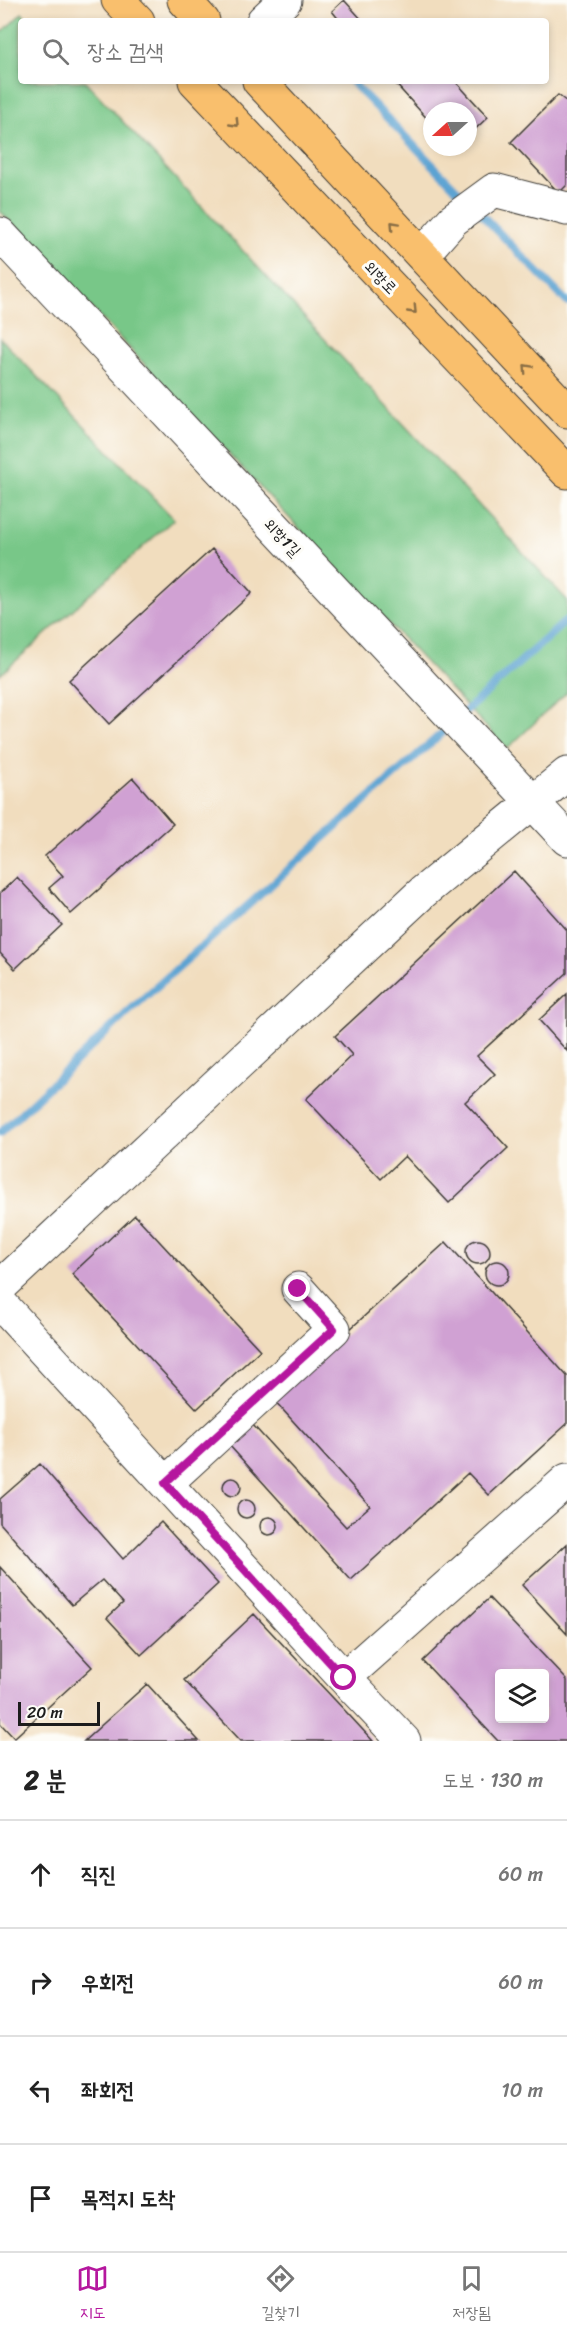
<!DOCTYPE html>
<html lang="ko">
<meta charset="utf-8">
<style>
:root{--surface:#fff;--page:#f6f6f6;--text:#222;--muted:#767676;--line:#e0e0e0;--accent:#b5179e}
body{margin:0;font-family:Sriracha,"Poor Story",sans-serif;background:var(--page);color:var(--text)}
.controls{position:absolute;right:18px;bottom:18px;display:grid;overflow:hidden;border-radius:6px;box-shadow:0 3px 9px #0003}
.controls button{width:54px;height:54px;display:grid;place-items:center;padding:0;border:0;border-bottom:2px solid var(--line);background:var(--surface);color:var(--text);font:30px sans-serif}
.compass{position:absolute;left:423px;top:102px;width:54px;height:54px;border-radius:50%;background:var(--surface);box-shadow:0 3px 9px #0003;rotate:249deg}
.scale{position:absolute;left:18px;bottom:15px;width:82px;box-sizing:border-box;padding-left:6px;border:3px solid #1c1c1c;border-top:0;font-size:16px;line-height:21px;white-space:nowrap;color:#1c1c1c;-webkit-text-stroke:4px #fdfcf7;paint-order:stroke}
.stop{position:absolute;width:18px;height:18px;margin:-14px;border:4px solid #b5179e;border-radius:50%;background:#fff}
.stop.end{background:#b5179e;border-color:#fff;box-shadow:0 2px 6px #0008}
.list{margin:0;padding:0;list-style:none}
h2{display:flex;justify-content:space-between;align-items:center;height:78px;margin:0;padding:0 24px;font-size:26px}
h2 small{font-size:20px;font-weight:400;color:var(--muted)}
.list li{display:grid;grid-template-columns:39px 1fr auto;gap:18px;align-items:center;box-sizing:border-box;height:108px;padding:0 24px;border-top:2px solid var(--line)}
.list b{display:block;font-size:22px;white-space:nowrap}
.list em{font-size:20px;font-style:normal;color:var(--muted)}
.icon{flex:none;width:33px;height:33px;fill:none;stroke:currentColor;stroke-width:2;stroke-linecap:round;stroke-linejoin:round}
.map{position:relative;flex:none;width:567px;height:1741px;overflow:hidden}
.search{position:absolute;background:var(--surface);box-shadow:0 3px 9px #0003;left:18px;right:18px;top:18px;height:66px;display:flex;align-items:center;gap:15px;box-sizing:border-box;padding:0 21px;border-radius:6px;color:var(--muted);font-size:22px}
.sheet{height:510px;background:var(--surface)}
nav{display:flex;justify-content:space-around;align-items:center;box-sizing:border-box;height:84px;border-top:2px solid var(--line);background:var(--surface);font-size:16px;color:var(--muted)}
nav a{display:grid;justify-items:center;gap:3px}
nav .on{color:var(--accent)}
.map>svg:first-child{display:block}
.green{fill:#78c788;stroke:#4a7252;stroke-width:1.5}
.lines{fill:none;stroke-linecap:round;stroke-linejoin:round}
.stream{stroke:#5ca3d2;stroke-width:8}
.building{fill:#d0a1d3;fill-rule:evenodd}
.minor-casing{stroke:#3c3934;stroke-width:35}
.major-casing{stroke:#3c3934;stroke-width:35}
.minor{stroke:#fff;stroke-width:33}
.major{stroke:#f9bf6d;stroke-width:33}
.oneway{stroke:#8a6e44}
.route{stroke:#b5179e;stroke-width:8}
.labels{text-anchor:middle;stroke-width:6;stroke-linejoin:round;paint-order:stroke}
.street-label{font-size:16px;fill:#1c1c1c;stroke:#fdfcf7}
</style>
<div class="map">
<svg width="567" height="1741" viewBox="0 0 567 1741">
<rect width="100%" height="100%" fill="#fdfcf7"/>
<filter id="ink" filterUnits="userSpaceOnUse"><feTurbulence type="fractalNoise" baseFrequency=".0167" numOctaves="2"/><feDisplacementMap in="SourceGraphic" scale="12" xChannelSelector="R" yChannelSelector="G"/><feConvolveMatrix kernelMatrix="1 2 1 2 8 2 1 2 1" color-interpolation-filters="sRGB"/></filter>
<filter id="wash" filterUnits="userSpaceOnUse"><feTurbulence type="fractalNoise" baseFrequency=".008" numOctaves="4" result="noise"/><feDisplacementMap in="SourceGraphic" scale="24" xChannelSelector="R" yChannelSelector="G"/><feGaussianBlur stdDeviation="1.35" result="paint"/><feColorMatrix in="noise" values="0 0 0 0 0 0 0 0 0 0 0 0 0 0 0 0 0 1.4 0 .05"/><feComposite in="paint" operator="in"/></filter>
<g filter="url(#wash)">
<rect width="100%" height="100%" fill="#f1ddbe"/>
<path class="green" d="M 22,13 L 29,21 L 21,21 L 21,81 L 85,81 L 567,600 L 567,692 L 507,749 L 0,211 L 0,34 Z
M 0,338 L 174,519 L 0,675 Z"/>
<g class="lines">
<path class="stream" d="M 351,81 L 468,201
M 477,210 L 567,302
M 460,716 L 567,620
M 0,1133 L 128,1012 L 451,725"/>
</g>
<g id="blocks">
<path class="building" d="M 344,0 L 363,21 L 340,21 L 332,11 Z
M 393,81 L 455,81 L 488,117 L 468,136 L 468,111 L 432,111 L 432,124 Z
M 558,95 L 567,102 L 567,185 L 559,193 L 511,142 Z
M 212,549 L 252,593 L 109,724 L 69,680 Z
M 133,778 L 173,824 L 71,914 L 49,888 L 63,876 L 45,856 Z
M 514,871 L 567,930 L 567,973 L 477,1056 L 495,1074 L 465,1102 L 508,1148 L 449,1203 L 405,1156 L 381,1179 L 306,1099 L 352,1055 L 335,1036 Z
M 17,877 L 62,925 L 15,969 L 0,953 L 0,893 Z
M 567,994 L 567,1051 L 539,1020 Z
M 135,1215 L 260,1350 L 197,1409 L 72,1274 Z
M466 1252a12 12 0 1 1 24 0a12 12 0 1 1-24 0Z
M 446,1242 L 567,1376 L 567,1424 L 489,1495 L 468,1473 L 351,1580 L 229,1445 L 252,1424 L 346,1527 L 370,1506 L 273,1399 Z
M485 1273a12 12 0 1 1 24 0a12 12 0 1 1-24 0Z
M 40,1464 L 123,1559 L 161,1522 L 218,1584 L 141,1655 L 107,1618 L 123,1603 L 102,1580 L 72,1605 L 0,1523 L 0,1499 Z
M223 1487a9 9 0 1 1 18 0a9 9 0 1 1-18 0Z
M237 1509a9 9 0 1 1 18 0a9 9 0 1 1-18 0Z
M260 1526a9 9 0 1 1 18 0a9 9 0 1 1-18 0Z
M 567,1544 L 567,1634 L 522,1585 Z
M 0,1567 L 92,1667 L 14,1738 L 0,1723 Z
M 489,1598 L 567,1680 L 567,1741 L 498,1741 L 423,1661 ZM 500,1674 L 544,1674 L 544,1718 L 500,1718 Z
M 254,1614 L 349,1715 L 373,1741 L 241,1741 L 184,1680 Z
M 147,1684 L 199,1741 L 84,1741 Z"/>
</g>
</g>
<g filter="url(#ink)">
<use href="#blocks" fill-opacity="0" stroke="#3c3934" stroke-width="1.5"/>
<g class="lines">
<defs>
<path id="minor" d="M 263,21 L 285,0
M 0,234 L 567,839
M 422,255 L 453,220 L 494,190 L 567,209
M 0,1287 L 423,892 L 567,774
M 0,1303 L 344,1678 L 567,1480
M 166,1483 L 334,1329 L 298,1289
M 344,1678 L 404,1741"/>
<path id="major" d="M 118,0 L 138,21
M 184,0 L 203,21
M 195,81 L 567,472
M 259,81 L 567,411"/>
</defs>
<use href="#minor" class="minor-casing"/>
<use href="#major" class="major-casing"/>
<use href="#minor" class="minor"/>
<use href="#major" class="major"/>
</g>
<defs><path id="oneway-chevron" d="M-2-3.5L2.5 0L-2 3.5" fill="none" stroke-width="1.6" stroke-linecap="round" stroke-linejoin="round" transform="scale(1.5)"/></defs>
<g class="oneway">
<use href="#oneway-chevron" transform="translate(235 123) rotate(46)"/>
<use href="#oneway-chevron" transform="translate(394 225) rotate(-133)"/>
<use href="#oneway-chevron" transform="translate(413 310) rotate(46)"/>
<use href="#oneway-chevron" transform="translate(527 368) rotate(-133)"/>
</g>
</g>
<g class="lines" filter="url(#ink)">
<path class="route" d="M 298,1289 L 334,1329 L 165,1483 L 344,1678"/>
</g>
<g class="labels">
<g class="street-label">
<text transform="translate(381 277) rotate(46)" y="6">외항로</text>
<text transform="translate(283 537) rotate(47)" y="6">외항1길</text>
</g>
</g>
</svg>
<div class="controls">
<button><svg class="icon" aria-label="layers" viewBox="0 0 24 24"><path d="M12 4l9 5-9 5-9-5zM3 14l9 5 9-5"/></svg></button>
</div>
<svg class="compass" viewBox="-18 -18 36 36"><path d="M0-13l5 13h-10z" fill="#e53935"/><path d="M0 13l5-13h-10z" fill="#767676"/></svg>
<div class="scale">20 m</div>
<div class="stop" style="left:344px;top:1678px"></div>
<div class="stop end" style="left:298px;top:1289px"></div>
<div class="search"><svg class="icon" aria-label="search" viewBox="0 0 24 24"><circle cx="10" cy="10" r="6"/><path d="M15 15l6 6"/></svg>장소 검색</div>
</div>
<section class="sheet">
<h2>2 분<small>도보 · 130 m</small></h2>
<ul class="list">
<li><svg class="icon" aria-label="ahead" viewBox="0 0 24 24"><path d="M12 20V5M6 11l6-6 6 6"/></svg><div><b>직진</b></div><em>60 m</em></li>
<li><svg class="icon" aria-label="right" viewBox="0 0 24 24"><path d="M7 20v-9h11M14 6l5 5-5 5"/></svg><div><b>우회전</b></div><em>60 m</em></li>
<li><svg class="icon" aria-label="left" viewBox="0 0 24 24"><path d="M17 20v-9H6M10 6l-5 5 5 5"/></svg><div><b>좌회전</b></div><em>10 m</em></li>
<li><svg class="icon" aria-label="arrive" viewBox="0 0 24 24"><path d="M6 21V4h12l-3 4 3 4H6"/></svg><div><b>목적지 도착</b></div></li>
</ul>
</section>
<nav>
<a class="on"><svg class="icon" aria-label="map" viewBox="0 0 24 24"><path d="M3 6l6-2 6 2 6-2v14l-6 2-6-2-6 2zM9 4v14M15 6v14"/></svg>지도</a>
<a><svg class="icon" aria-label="directions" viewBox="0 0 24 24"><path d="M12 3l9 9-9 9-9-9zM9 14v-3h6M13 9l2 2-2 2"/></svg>길찾기</a>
<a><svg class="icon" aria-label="saved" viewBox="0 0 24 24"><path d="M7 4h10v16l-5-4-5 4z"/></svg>저장됨</a>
</nav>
